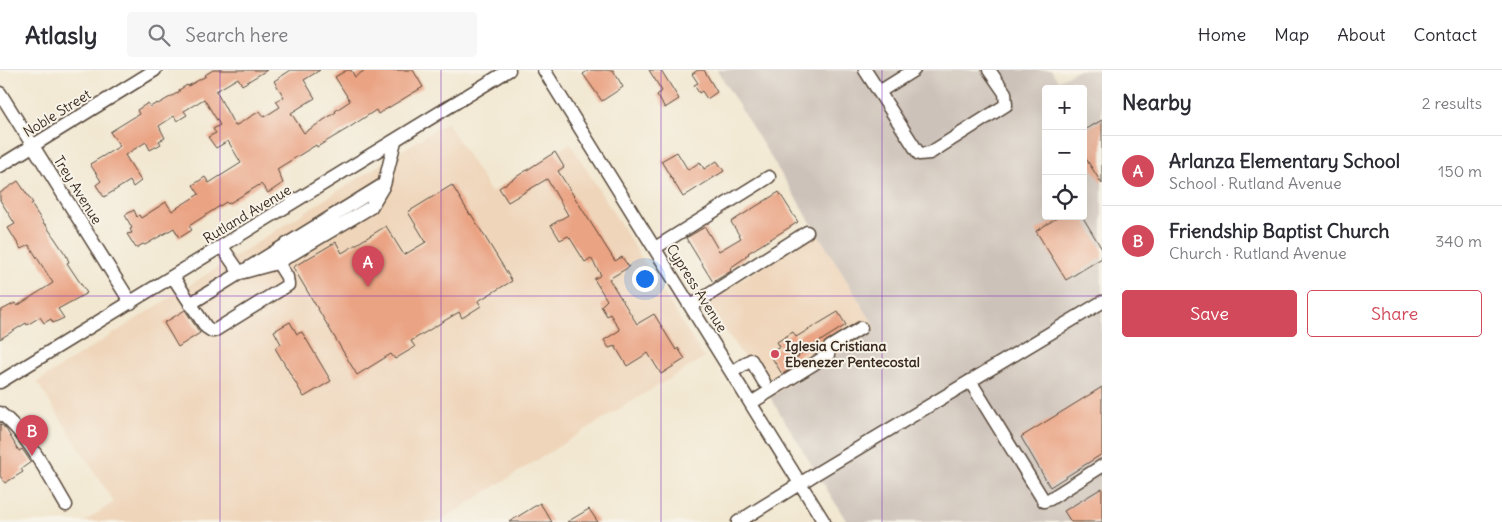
<!DOCTYPE html>
<meta charset="utf-8">
<style>
:root{--surface:#fff;--page:#f7f7f7;--text:#2b2b33;--muted:#7c7c81;--line:#e1e1e2;--accent:#d1495b}
body{margin:0;font-family:Delius,sans-serif;background:var(--page);color:var(--text)}
.controls{position:absolute;right:15px;top:15px;display:grid;overflow:hidden;border-radius:5px;box-shadow:0 5px 20px #0002}
.controls button{width:45px;height:45px;display:grid;place-items:center;padding:0;border:0;border-bottom:1px solid var(--line);background:var(--surface);color:var(--text);font:25px sans-serif}
.you{position:absolute;left:644px;top:208px;width:18px;height:18px;margin:-12px;border:4px solid #fff;border-radius:50%;background:#1a73e8;box-shadow:0 0 0 8px #1a73e833}
.badge{display:grid;place-items:center;width:32px;height:32px;border-radius:50%;background:var(--accent);color:#fff;font-size:16px;font-weight:700}
.pin{position:absolute;translate:-50% -41px;filter:drop-shadow(0 1px 2px #0008)}
.pin::after{content:'';position:absolute;top:26px;width:18px;height:15px;background:inherit;clip-path:polygon(0 0,100% 0,50% 100%)}
.list{margin:0;padding:0;list-style:none}
h2{display:flex;justify-content:space-between;align-items:center;height:65px;margin:0;padding:0 20px;font-size:21px}
h2 small{font-size:16px;font-weight:400;color:var(--muted)}
.list li{display:grid;grid-template-columns:32px 1fr auto;gap:15px;align-items:center;box-sizing:border-box;height:70px;padding:0 20px;border-top:1px solid var(--line)}
.list b{display:block;font-size:19px;white-space:nowrap}
.list p{margin:0;font-size:16px;white-space:nowrap;color:var(--muted)}
.list em{font-size:16px;font-style:normal;color:var(--muted)}
.actions{display:flex;gap:10px;padding:15px 20px}
.actions a{flex:1;padding:11px 0;border:1px solid var(--accent);border-radius:5px;text-align:center;font-size:18px;color:var(--accent)}
.actions .main{background:var(--accent);color:#fff}
.icon{flex:none;width:28px;height:28px;fill:none;stroke:currentColor;stroke-width:2;stroke-linecap:round;stroke-linejoin:round}
.map{position:relative;flex:none;width:1102px;height:452px;overflow:hidden}
header{display:flex;align-items:center;gap:30px;box-sizing:border-box;height:70px;padding:0 25px;background:var(--surface);border-bottom:1px solid var(--line)}
header strong{font-size:24px}
nav{display:flex;gap:28px;margin-inline-start:auto;font-size:18px}
.search{width:350px;height:45px;background:var(--page);display:flex;align-items:center;gap:12px;box-sizing:border-box;padding:0 18px;border-radius:5px;color:var(--muted);font-size:19px}
main{display:flex}
aside{flex:1;background:var(--surface)}
.map>svg:first-child{display:block}
.built{fill:#efd6bb}
.industrial{fill:#cdc2b9;fill-rule:evenodd}
.building{fill:#eaa383}
.lines{fill:none;stroke-linecap:round;stroke-linejoin:round}
.minor-casing{stroke:#564639;stroke-width:15}
.minor{stroke:#fff;stroke-width:12}
.grid{fill:none;stroke:#7b2cbf;stroke-width:1;stroke-opacity:0.55}
.poi-dot{fill:#d1495b;stroke:#f7f3e8;stroke-width:2}
.labels{text-anchor:middle;stroke-width:4;stroke-linejoin:round;paint-order:stroke}
.street-label{font-size:14px;fill:#3b2a1e;stroke:#f7f3e8}
.poi-label{font-size:14px;font-weight:bold;fill:#3b2a1e;stroke:#f7f3e8;text-anchor:start}
</style>
<header>
<strong>Atlasly</strong>
<div class="search"><svg class="icon" aria-label="search" viewBox="0 0 24 24"><circle cx="10" cy="10" r="6"/><path d="M15 15l6 6"/></svg>Search here</div>
<nav><a>Home</a><a>Map</a><a>About</a><a>Contact</a></nav>
</header>
<main>
<div class="map">
<svg width="1102" height="452" viewBox="0 0 1102 452">
<rect width="100%" height="100%" fill="#f7f3e8"/>
<filter id="ink" filterUnits="userSpaceOnUse"><feTurbulence type="fractalNoise" baseFrequency=".02" numOctaves="2"/><feDisplacementMap in="SourceGraphic" scale="10" xChannelSelector="R" yChannelSelector="G"/><feConvolveMatrix kernelMatrix="1 2 1 2 8 2 1 2 1" color-interpolation-filters="sRGB"/></filter>
<filter id="wash" filterUnits="userSpaceOnUse"><feTurbulence type="fractalNoise" baseFrequency=".0096" numOctaves="4" result="noise"/><feDisplacementMap in="SourceGraphic" scale="20" xChannelSelector="R" yChannelSelector="G"/><feGaussianBlur stdDeviation="1.12" result="paint"/><feColorMatrix in="noise" values="0 0 0 0 0 0 0 0 0 0 0 0 0 0 0 0 0 1.4 0 .05"/><feComposite in="paint" operator="in"/></filter>
<g filter="url(#wash)">
<rect width="100%" height="100%" fill="#f2e8d2"/>
<path class="built" d="M 447,52 L 491,122 L 570,73 L 704,288 L 622,337 L 438,452 L 84,452 L 114,432 L 37,312 Z
M 817,163 L 874,255 L 875,260 L 770,327 L 706,231 Z"/>
<path class="industrial" d="M 717,0 L 1051,0 L 1058,11 L 1077,0 L 1102,0 L 1102,452 L 847,452 L 770,327 L 875,260 L 874,255 ZM 1046,19 L 1083,19 L 1083,146 L 1046,146 Z"/>
<g id="blocks">
<path class="building" d="M 213,0 L 267,0 L 242,15 L 238,8 L 216,21 L 235,56 L 260,41 L 264,47 L 280,37 L 276,31 L 284,27 L 274,11 L 291,0 L 320,0 L 304,10 L 315,28 L 291,43 L 304,63 L 336,42 L 335,41 L 350,31 L 335,7 L 347,0 L 351,0 L 355,7 L 365,0 L 413,0 L 423,17 L 378,44 L 376,40 L 347,59 L 317,77 L 316,75 L 277,99 L 283,113 L 268,123 L 261,114 L 228,134 L 226,132 L 189,156 L 192,160 L 179,168 L 174,158 L 145,175 L 143,174 L 136,178 L 127,164 L 132,163 L 130,159 L 132,158 L 125,145 L 134,140 L 137,147 L 139,145 L 141,148 L 166,132 L 172,141 L 199,124 L 193,115 L 205,107 L 209,113 L 241,93 L 228,71 L 216,78 L 208,67 L 216,63 L 213,59 L 220,55 L 204,29 L 184,41 L 187,45 L 177,51 L 174,46 L 159,56 L 165,68 L 159,71 L 161,74 L 150,80 L 146,72 L 125,85 L 141,111 L 133,117 L 130,111 L 104,127 L 96,115 L 101,111 L 90,94 L 120,76 L 110,62 L 139,44 L 137,40 L 148,33 L 150,37 L 157,33 L 158,34 L 179,22 L 179,20 L 187,15 L 188,16 L 206,6 L 205,5 Z
M 589,0 L 613,0 L 623,17 L 602,31 L 583,4 Z
M 649,0 L 661,0 L 679,29 L 665,38 L 657,25 L 662,21 Z
M 698,0 L 704,0 L 717,22 L 707,29 L 702,21 L 699,23 L 694,15 L 698,13 L 692,4 Z
M 1102,50 L 1102,114 L 1083,84 L 1083,61 Z
M 555,82 L 564,97 L 558,101 L 615,191 L 622,187 L 629,197 L 609,209 L 637,254 L 654,244 L 676,280 L 678,278 L 685,289 L 661,304 L 648,283 L 627,296 L 615,276 L 609,278 L 604,270 L 620,260 L 610,244 L 607,246 L 601,236 L 607,230 L 594,209 L 601,205 L 591,188 L 585,192 L 570,168 L 568,166 L 560,170 L 551,155 L 568,145 L 547,109 L 508,132 L 499,118 Z
M 677,82 L 688,100 L 700,92 L 704,99 L 717,91 L 724,101 L 683,127 L 661,91 Z
M 18,111 L 33,133 L 31,134 L 44,154 L 45,154 L 66,185 L 69,192 L 67,193 L 87,223 L 58,239 L 64,248 L 53,253 L 51,249 L 44,253 L 40,247 L 27,255 L 26,253 L 0,269 L 0,241 L 15,233 L 17,236 L 53,213 L 29,175 L 21,179 L 8,158 L 15,154 L 0,130 L 0,123 Z
M 452,115 L 470,145 L 471,144 L 512,211 L 478,231 L 481,236 L 462,248 L 459,242 L 411,271 L 415,277 L 395,289 L 391,284 L 357,305 L 293,197 L 336,172 L 342,183 L 386,156 L 404,185 L 426,172 L 408,142 Z
M 779,122 L 798,152 L 748,183 L 749,184 L 745,186 L 746,187 L 730,198 L 731,201 L 713,212 L 686,168 L 705,157 L 719,181 L 741,168 L 731,152 Z
M 1060,146 L 1082,146 L 1102,179 L 1102,188 L 1066,210 L 1036,161 Z
M 185,240 L 200,263 L 178,277 L 164,253 Z
M 838,242 L 846,255 L 798,285 L 799,286 L 789,293 L 793,298 L 782,304 L 769,283 L 780,277 L 777,272 L 793,262 L 796,267 Z
M 290,252 L 297,264 L 302,262 L 331,311 L 304,327 L 275,278 L 281,274 L 274,261 Z
M 1102,317 L 1102,384 L 1050,417 L 1021,367 Z
M 0,354 L 6,359 L 19,381 L 22,379 L 31,392 L 21,399 L 23,402 L 5,413 L 0,406 Z
M 1102,418 L 1102,452 L 1071,452 L 1064,441 Z
M 540,433 L 552,452 L 509,452 Z
M 589,439 L 598,452 L 567,452 Z"/>
</g>
</g>
<g filter="url(#ink)">
<use href="#blocks" fill-opacity="0" stroke="#564639" stroke-width="1"/>
<g class="lines">
<defs>
<path id="minor" d="M 544,0 L 824,452
M 865,0 L 919,84 L 930,83 L 1006,35 L 1005,23 L 989,0
M 879,22 L 914,0
M 0,23 L 131,233
M 0,96 L 155,0
M 222,177 L 240,203 L 277,193 L 371,137 L 384,115 L 395,71
M 655,178 L 769,107
M 173,207 L 206,257 L 212,261 L 214,261 L 288,215 L 287,207 L 273,185
M 190,234 L 381,116
M 691,236 L 807,162
M 732,302 L 751,290 L 764,312
M 970,311 L 1044,431 L 1050,429 L 1102,396
M 0,312 L 509,0
M 751,333 L 828,285 L 830,277 L 861,258
M 0,343 C 28,364 48,405 66,435
M 738,452 L 817,403 L 1102,232"/>
</defs>
<use href="#minor" class="minor-casing"/>
<use href="#minor" class="minor"/>
</g>
</g>
<path class="grid" d="M 220,0 L 220,452M 441,0 L 441,452M 661,0 L 661,452M 882,0 L 882,452M 0,226 L 1102,226"/>
<circle class="poi-dot" cx="775" cy="284" r="5"/>
<g class="labels">
<g class="street-label">
<text transform="translate(57 43) rotate(-32)" y="5">Noble Street</text>
<text transform="translate(78 120) rotate(58)" y="5">Trey Avenue</text>
<text transform="translate(247 144) rotate(-31)" y="5">Rutland Avenue</text>
<text transform="translate(697 218) rotate(58)" y="5">Cypress Avenue</text>
</g>
<g class="poi-label">
<text x="785" y="281">Iglesia Cristiana<tspan x="785" dy="16">Ebenezer Pentecostal</tspan></text>
</g>
</g>
</svg>
<div class="controls">
<button>+</button>
<button>−</button>
<button><svg class="icon" aria-label="locate" viewBox="0 0 24 24"><circle cx="12" cy="12" r="6"/><path d="M12 2v4M12 18v4M2 12h4M18 12h4"/></svg></button>
</div>
<div class="you"></div>
<div class="pin badge" style="left:368px;top:217px">A</div>
<div class="pin badge" style="left:32px;top:386px">B</div>
</div>
<aside>
<h2>Nearby<small>2 results</small></h2>
<ul class="list">
<li><span class="badge">A</span><div><b>Arlanza Elementary School</b><p>School · Rutland Avenue</p></div><em>150 m</em></li>
<li><span class="badge">B</span><div><b>Friendship Baptist Church</b><p>Church · Rutland Avenue</p></div><em>340 m</em></li>
</ul>
<div class="actions"><a class="main">Save</a><a>Share</a></div>
</aside>
</main>
